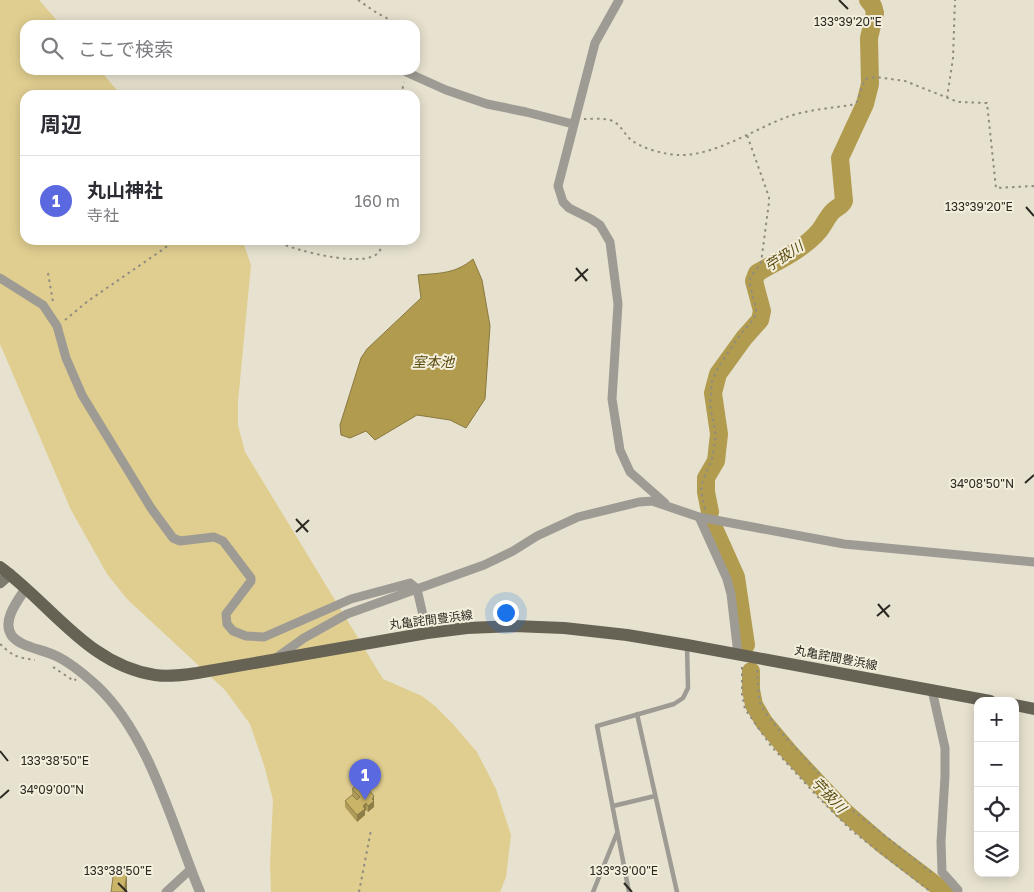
<!DOCTYPE html>
<html lang="ja">
<meta charset="utf-8">
<style>
:root{--surface:#fff;--page:#f7f7f7;--text:#2b2b33;--muted:#7c7c81;--line:#e1e1e2;--accent:#5b69e0}
body{margin:0;font-family:"Golos Text","Noto Sans JP",sans-serif;background:var(--page);color:var(--text)}
.controls{position:absolute;right:15px;bottom:15px;display:grid;overflow:hidden;border-radius:10px;box-shadow:0 2px 12px #0003}
.controls button{width:45px;height:45px;display:grid;place-items:center;padding:0;border:0;border-bottom:1px solid var(--line);background:var(--surface);color:var(--text);font:25px sans-serif}
.you{position:absolute;left:505px;top:612px;width:18px;height:18px;margin:-12px;border:4px solid #fff;border-radius:50%;background:#1a73e8;box-shadow:0 0 0 8px #1a73e833}
.badge{display:grid;place-items:center;width:32px;height:32px;border-radius:50%;background:var(--accent);color:#fff;font-size:16px;font-weight:700}
.pin{position:absolute;translate:-50% -41px;filter:drop-shadow(0 1px 2px #0008)}
.pin::after{content:'';position:absolute;top:26px;width:18px;height:15px;background:inherit;clip-path:polygon(0 0,100% 0,50% 100%)}
.list{margin:0;padding:0;list-style:none}
h2{display:flex;justify-content:space-between;align-items:center;height:65px;margin:0;padding:0 20px;font-size:21px}
h2 small{font-size:16px;font-weight:400;color:var(--muted)}
.list li{display:grid;grid-template-columns:32px 1fr auto;gap:15px;align-items:center;box-sizing:border-box;height:90px;padding:0 20px;border-top:1px solid var(--line)}
.list b{display:block;font-size:19px;white-space:nowrap}
.list p{margin:0;font-size:16px;white-space:nowrap;color:var(--muted)}
.list em{font-size:16px;font-style:normal;color:var(--muted)}
.icon{flex:none;width:28px;height:28px;fill:none;stroke:currentColor;stroke-width:2;stroke-linecap:round;stroke-linejoin:round}
.map{position:relative;flex:none;width:1034px;height:892px;overflow:hidden}
.search{position:absolute;background:var(--surface);box-shadow:0 2px 12px #0003;left:20px;top:20px;width:400px;height:55px;display:flex;align-items:center;gap:12px;box-sizing:border-box;padding:0 18px;border-radius:15px;color:var(--muted);font-size:19px}
.panel{position:absolute;background:var(--surface);box-shadow:0 2px 12px #0003;left:20px;top:90px;width:400px;height:155px;border-radius:15px}
.map>svg:first-child{display:block}
.green{fill:#e0ce90}
.water{fill:#b19b4e;stroke:#897941}
.lines{fill:none;stroke-linecap:round;stroke-linejoin:round}
.river{stroke:#b19b4e;stroke-width:18}
.path{stroke:#908c7f;stroke-width:2;stroke-dasharray:2.5 4;stroke-linecap:butt}
.service{stroke:#9e9b94;stroke-width:4.5}
.minor{stroke:#9e9b94;stroke-width:9}
.tertiary{stroke:#9e9b94;stroke-width:10}
.secondary{stroke:#7d7a6e;stroke-width:11}
.primary{stroke:#666254;stroke-width:12}
.wall{fill:#ae9b59}
.shaded-wall{fill:#8d7e48}
.building{fill:#cab467;stroke:#8d7e48}
.ticks{fill:none;stroke:#2b2922;stroke-width:2}
.labels{text-anchor:middle;stroke-width:4;stroke-linejoin:round;paint-order:stroke}
.street-label{font-size:12px;fill:#2b2922;stroke:#f4efdc}
.water-label{font-size:14px;font-style:italic;fill:#594a0d;stroke:#f4efdc}
.ticks-label{font-size:12px;text-anchor:middle;fill:#2b2922;stroke:#f4efdc;stroke-width:4;stroke-linejoin:round;paint-order:stroke}
</style>
<div class="map">
<svg width="1034" height="892" viewBox="0 0 1034 892">
<rect width="100%" height="100%" fill="#e7e2cf"/>
<path class="green" d="M 0,0 L 39,0 L 61,25 L 25,25 L 25,70 L 100,70 L 121,95 L 25,95 L 25,240 L 242,240 L 243,242 L 251,265 L 238,402 L 238,425 L 245,452 L 383,679 L 422,696 L 435,706 L 452,723 L 477,752 L 496,789 L 511,835 L 506,877 L 500,892 L 271,892 L 270,865 L 273,800 L 264,765 L 250,724 L 225,690 L 127,599 L 107,574 L 71,510 L 0,344 Z"/>
<path class="water" d="M 473,259 L 482,280 L 490,326 L 485,399 L 466,428 L 450,420 L 417,415 L 375,440 L 366,431 L 350,438 L 341,435 L 340,425 L 361,358 L 367,349 L 421,298 L 418,275 C 440,273 455,274 473,259 Z"/>
<g class="lines">
<path class="river" d="M 710,512 L 706,492 L 706,478 L 716,461 L 719,434 L 713,393 L 718,374 L 744,338 L 760,320 L 762,311 L 754,281 L 757,273 C 777,261 803,250 819,231 C 824,225 827,217 833,211 C 837,207 841,207 844,201 L 840,158 L 865,104 L 870,84 L 869,38 L 875,13 L 873,6 L 868,0
M 714,528 L 736,577 L 746,645
M 751,671 L 751,690 L 754,705 L 764,722 L 790,753 L 844,811 L 882,844 L 945,892"/>
<path class="path" d="M 358,0 L 377,13 L 400,25
M 401,95 L 404,82
M 947,98 L 953,58 L 955,0
M 584,119 C 592,119 602,118 610,120 C 620,123 623,132 629,138 C 639,148 666,155 679,155 C 715,156 754,129 787,117 C 806,110 831,108 851,105 L 857,102 L 865,79 L 876,77 L 905,81 L 958,102 L 987,103 L 996,188 L 1034,186
M 274,240 C 287,249 392,278 380,240
M 48,273 L 53,302
M 65,320 L 88,301 L 165,248 L 173,240
M 705,509 L 701,490 L 703,480 L 712,459 L 716,435 L 710,405 L 712,381 L 719,366 L 740,335 L 752,321 L 756,314 L 756,308 L 750,285 L 750,278 L 761,263 L 769,202 L 769,197 L 747,135
M 0,644 C 14,657 16,657 35,660
M 53,667 L 74,681 L 76,679
M 742,667 L 742,694 L 745,709 L 771,746 L 817,796 L 851,830 L 931,892
M 757,670 L 759,701 L 765,712 L 780,731 L 851,809 L 932,873
M 359,892 L 371,830"/>
<path class="service" d="M 637,714 L 677,892
M 613,806 L 655,796
M 593,892 L 617,833
M 629,892 L 597,726 L 674,704 L 683,698 L 688,688 L 687,646"/>
<path class="minor" d="M 619,0 L 595,43 L 558,186 L 563,202 L 569,208 L 591,219 L 600,225 L 610,242 L 618,304 L 612,399 L 620,450 L 630,472 L 665,503
M 406,70 L 406,72 L 446,90 L 487,104 L 526,112 L 573,124
M 0,278 L 43,305 L 57,326 L 66,358 L 82,395 L 151,508 L 173,538 L 180,541 L 214,537 L 223,541 L 251,578 L 251,581 L 226,614 L 227,624 L 233,631 L 246,636 L 264,637 L 351,599 L 410,583 L 417,589 L 427,633
M 699,517 L 727,579 L 731,594 L 738,654
M 276,658 L 304,638 L 347,614 L 484,565 L 513,551 L 537,536 L 578,517 L 639,502 L 652,501 L 699,517 L 844,544 L 1034,562
M 932,690 L 945,748 L 945,776 L 941,842 L 942,872 L 958,890
M 166,892 L 191,869"/>
<path class="tertiary" d="M 26,588 C 18,600 1,621 12,636 C 21,647 41,649 54,655 C 70,662 84,674 97,686 C 150,736 172,825 200,892"/>
<path class="secondary" d="M 0,583 L 10,574"/>
<path class="primary" d="M 0,567 C 51,604 88,665 155,675 C 169,677 183,675 197,673 L 427,633 L 467,628 L 514,626 L 564,628 L 627,635 L 687,645 L 990,701
M 1015,705 L 1034,709"/>
</g>
<path class="wall" d="M 352,789 L 374,802 L 374,807 L 368,812 L 366,810 L 365,811 L 365,815 L 357,822 L 345,807 L 345,801 L 352,795 Z"/>
<path class="shaded-wall" d="M 374,796 L 374,807 L 368,812 L 368,806 L 372,799 Z
M 366,803 L 366,810 L 365,811 L 365,815 L 357,822 L 357,815 L 363,806 Z
M 127,873 L 127,892 L 124,892 Z"/>
<path class="building" d="M 358,784 L 365,792 L 368,789 L 374,796 L 372,799 L 374,801 L 368,806 L 366,803 L 363,806 L 365,809 L 357,815 L 345,801 L 352,795 L 357,800 L 360,797 L 352,789 Z
M 114,870 L 127,873 L 124,892 L 111,892 Z"/>
<path class="ticks" d="M 839,0 L 848,9M 1026,207 L 1034,216M 576,268 L 587,281M 575,281 L 588,269M 1025,483 L 1034,475M 296,519 L 308,532M 296,532 L 309,520M 878,604 L 889,617M 877,616 L 890,605M 0,751 L 8,761M 0,798 L 9,790M 118,883 L 127,892M 624,883 L 632,892"/>
<g class="labels">
<g class="street-label">
<text transform="translate(431 620) rotate(-7)" y="4">丸亀詫間豊浜線</text>
<text transform="translate(836 658) rotate(11)" y="4">丸亀詫間豊浜線</text>
</g>
<g class="water-label">
<text transform="translate(784 256) rotate(-33)" y="5">苧扱川</text>
<text x="433" y="367">室本池</text>
<text transform="translate(829 795) rotate(46)" y="5">苧扱川</text>
</g>
</g>
<g class="ticks-label">
<text x="848" y="26">133°39'20"E</text>
<text x="979" y="211">133°39'20"E</text>
<text x="982" y="488">34°08'50"N</text>
<text x="55" y="765">133°38'50"E</text>
<text x="52" y="794">34°09'00"N</text>
<text x="118" y="875">133°38'50"E</text>
<text x="624" y="875">133°39'00"E</text>
</g>
</svg>
<div class="controls">
<button>+</button>
<button>−</button>
<button><svg class="icon" aria-label="locate" viewBox="0 0 24 24"><circle cx="12" cy="12" r="6"/><path d="M12 2v4M12 18v4M2 12h4M18 12h4"/></svg></button>
<button><svg class="icon" aria-label="layers" viewBox="0 0 24 24"><path d="M12 4l9 5-9 5-9-5zM3 14l9 5 9-5"/></svg></button>
</div>
<div class="you"></div>
<div class="pin badge" style="left:365px;top:800px">1</div>
<div class="search"><svg class="icon" aria-label="search" viewBox="0 0 24 24"><circle cx="10" cy="10" r="6"/><path d="M15 15l6 6"/></svg>ここで検索</div>
<section class="panel">
<h2>周辺<small></small></h2>
<ul class="list">
<li><span class="badge">1</span><div><b>丸山神社</b><p>寺社</p></div><em>160 m</em></li>
</ul>
</section>
</div>
